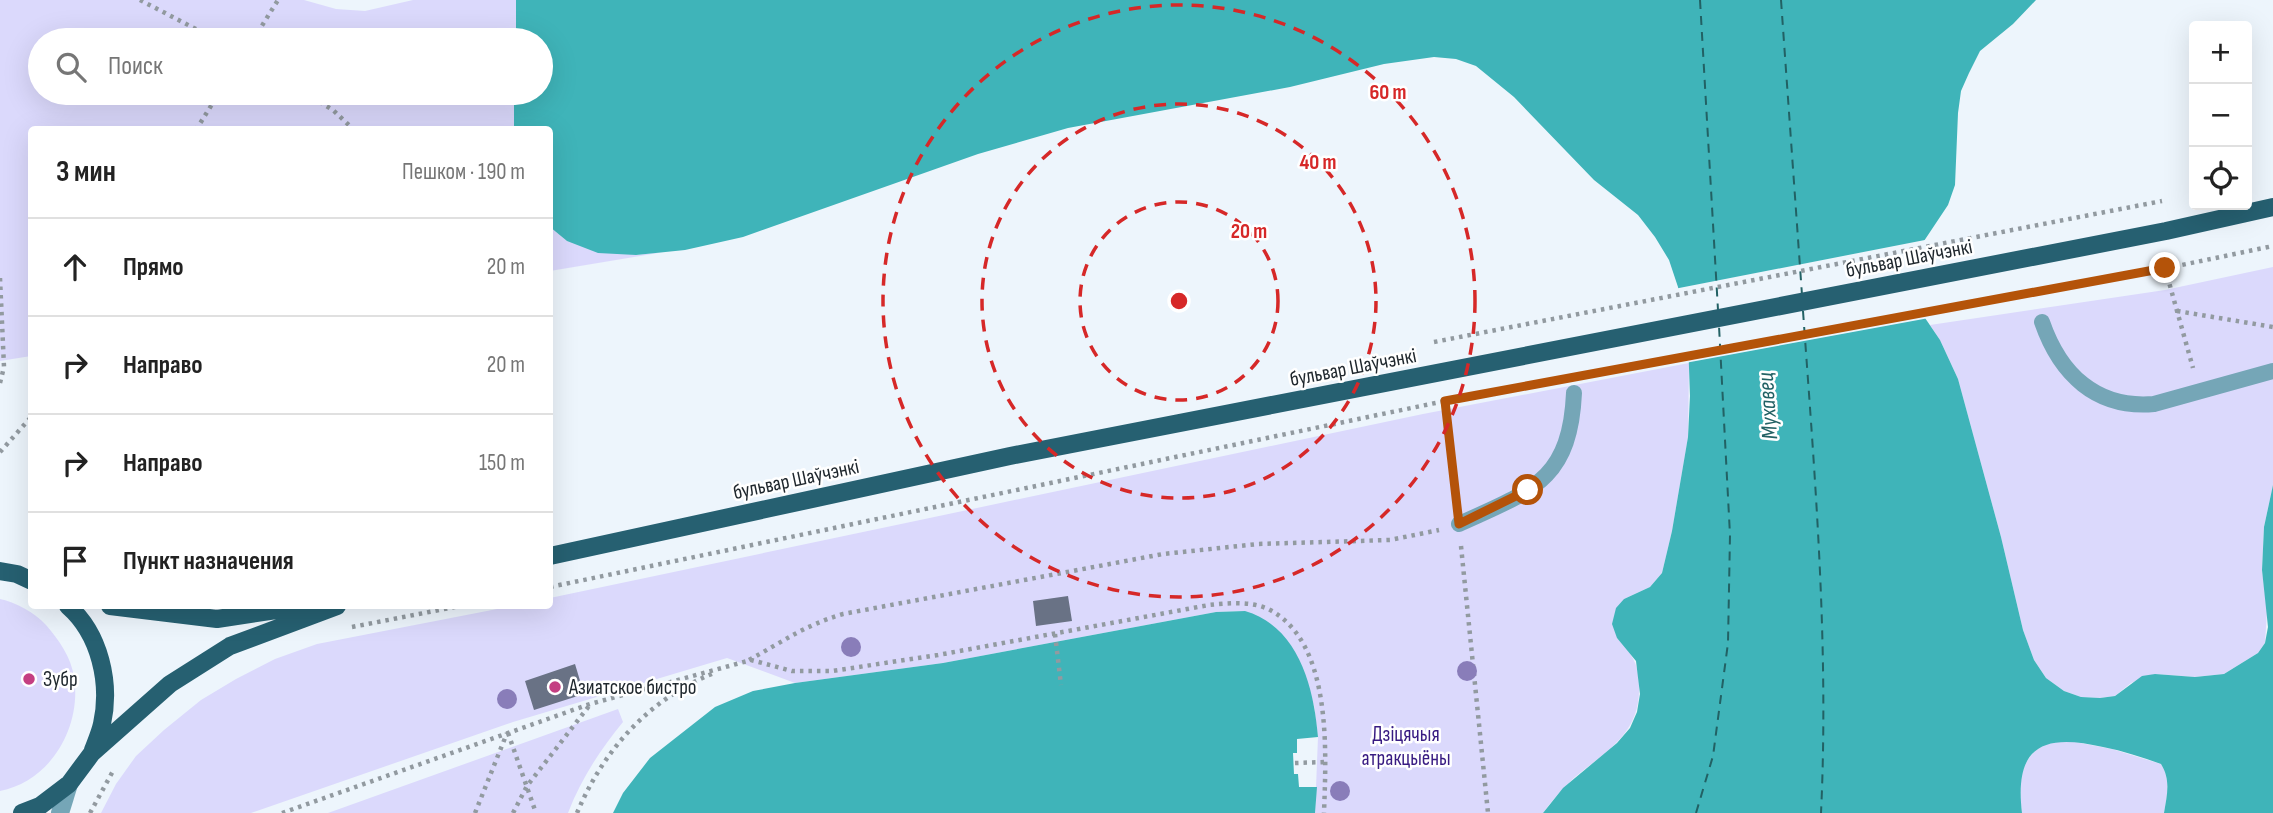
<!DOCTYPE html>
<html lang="ru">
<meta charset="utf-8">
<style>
:root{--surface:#fff;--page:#f2f2f2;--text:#222;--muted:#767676;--line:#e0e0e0}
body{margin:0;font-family:"Sofia Sans Condensed",sans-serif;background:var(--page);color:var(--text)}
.controls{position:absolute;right:21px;top:21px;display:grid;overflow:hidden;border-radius:7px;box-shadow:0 7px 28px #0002}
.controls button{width:63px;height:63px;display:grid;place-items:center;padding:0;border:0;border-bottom:2px solid var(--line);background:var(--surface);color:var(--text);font:35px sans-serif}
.stop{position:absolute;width:21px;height:21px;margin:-16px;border:5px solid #b45309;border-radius:50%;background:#fff}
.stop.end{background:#b45309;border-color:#fff;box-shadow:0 2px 7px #0008}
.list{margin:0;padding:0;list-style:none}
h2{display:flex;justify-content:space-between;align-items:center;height:91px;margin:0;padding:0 28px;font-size:30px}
h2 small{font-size:23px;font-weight:400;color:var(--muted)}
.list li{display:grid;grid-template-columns:46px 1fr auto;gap:21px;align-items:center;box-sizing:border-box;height:98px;padding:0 28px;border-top:2px solid var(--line)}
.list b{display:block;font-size:26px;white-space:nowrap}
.list em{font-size:23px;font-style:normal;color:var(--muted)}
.icon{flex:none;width:38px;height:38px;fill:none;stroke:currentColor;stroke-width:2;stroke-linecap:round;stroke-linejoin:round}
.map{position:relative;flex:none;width:2273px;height:813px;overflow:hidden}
.search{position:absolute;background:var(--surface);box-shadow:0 7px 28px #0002;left:28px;top:28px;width:525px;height:77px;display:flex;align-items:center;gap:18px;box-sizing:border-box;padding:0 24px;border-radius:38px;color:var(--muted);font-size:26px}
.panel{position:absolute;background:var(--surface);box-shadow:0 7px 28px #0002;left:28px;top:126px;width:525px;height:483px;border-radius:7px}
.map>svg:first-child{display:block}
.green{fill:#dbd9fc}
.water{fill:#3fb4b9}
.pier{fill:#edf5fc}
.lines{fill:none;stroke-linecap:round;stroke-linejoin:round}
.ferry{stroke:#226164;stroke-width:2;stroke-dasharray:9 7;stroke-linecap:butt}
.building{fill:#697285}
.path{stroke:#929aa0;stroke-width:4.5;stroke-dasharray:3.5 5;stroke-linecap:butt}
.service{stroke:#75a6b7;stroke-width:16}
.minor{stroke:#75a6b7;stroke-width:18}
.primary{stroke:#266071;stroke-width:18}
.tree{fill:#897db9}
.route{stroke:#b45309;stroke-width:9}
.ring{fill:none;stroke:#d62828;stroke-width:3.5;stroke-dasharray:12 9}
.poi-dot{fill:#c43f82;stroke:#fff;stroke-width:2.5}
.labels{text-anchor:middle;stroke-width:5;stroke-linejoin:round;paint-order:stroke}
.street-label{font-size:21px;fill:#20282e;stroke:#fff}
.poi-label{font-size:21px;fill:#20282e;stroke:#fff;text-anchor:start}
.park-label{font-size:21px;fill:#381b82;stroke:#fff}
.water-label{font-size:23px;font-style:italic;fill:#226164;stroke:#fff}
.centre{fill:#d62828;stroke:#fff;stroke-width:3.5}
.ring-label{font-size:21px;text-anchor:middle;font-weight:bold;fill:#d62828;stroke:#fff;stroke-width:5;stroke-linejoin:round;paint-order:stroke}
</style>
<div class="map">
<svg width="2273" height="813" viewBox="0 0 2273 813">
<rect width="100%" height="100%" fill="#edf5fc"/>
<path class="green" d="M 0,0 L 304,0 L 336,9 L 365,11 L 413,0 L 516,0 L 516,40 L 40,40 L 40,93 L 514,93 L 514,129 L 32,130 L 31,356 L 0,361 Z
M 550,227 L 567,241 L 636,255 L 664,252 L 550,271 Z
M 2273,267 L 2273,485 L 2264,527 L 2262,570 L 2267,611 L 2265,643 L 2258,653 L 2224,674 L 2195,677 L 2155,674 L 2131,683 L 2115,696 L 2100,698 L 2081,697 L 2064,691 L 2046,678 L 2034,660 L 2023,630 L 2001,537 L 1958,379 L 1940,340 L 1930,325 L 2165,290 Z
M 1689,363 L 1688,437 L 1672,531 L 1662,573 L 1650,587 L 1624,599 L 1617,638 C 1631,652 1639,664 1639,685 C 1641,733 1608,750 1575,777 C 1563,788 1552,800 1543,813 L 1315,813 L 1318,737 L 1314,705 L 1245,611 L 1216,612 L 943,663 L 795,683 L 727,658 L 513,722 L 251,813 L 101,813 L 116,784 L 136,756 L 164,730 L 201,700 L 236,679 L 275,659 L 317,644 L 513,606 L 550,606 L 550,598 L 1423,414 Z
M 0,599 C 16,602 35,613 46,625 C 59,640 71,657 74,677 C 82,727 51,781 0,791 Z
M 618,709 L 623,722 C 600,750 581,779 568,813 L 328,813 Z
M 2065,740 L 2112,749 L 2161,764 C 2171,780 2167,795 2164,813 L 2022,813 C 2017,776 2022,744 2065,740 Z"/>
<path class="water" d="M 516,0 L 2036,0 L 2013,24 L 1980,51 L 1969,73 L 1961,91 L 1958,113 L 1955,185 L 1948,205 L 1924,241 L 1914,274 L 1923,315 L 1940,340 L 1958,379 L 2001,537 L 2023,630 L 2034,660 L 2046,678 L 2064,691 L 2081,697 L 2100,698 L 2115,696 L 2142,676 L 2155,674 L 2195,677 L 2224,674 L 2258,653 L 2265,643 L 2268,627 L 2262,570 L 2264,527 L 2273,485 L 2273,813 L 2164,813 C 2167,795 2171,780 2161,764 C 2142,757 2123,751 2103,747 C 2043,733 2014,746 2022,813 L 1543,813 L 1563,788 L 1617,743 L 1630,728 L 1637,712 L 1640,694 L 1636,661 L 1617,638 L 1612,624 L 1616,608 L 1624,599 L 1650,587 L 1662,573 L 1672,531 L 1688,437 L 1690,396 L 1688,340 L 1678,287 L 1669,260 L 1655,237 L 1638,215 L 1594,180 L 1514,97 L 1476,66 L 1456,59 L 1434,57 L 1384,64 L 1290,87 L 1068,128 L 978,154 L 743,237 L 685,250 L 636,255 L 598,253 L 567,241 L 550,227 L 550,130 L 514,130 L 514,93 L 541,93 L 541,40 L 516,40 Z
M 1245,611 C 1299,627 1314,688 1318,737 L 1297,739 L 1297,753 L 1293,753 L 1294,774 L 1298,774 L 1299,787 L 1317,787 L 1315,813 L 613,813 L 623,793 L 650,758 L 715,707 L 753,691 L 795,683 L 943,663 L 1216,612 Z"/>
<path class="pier" d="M 1930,239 L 1920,259 L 1917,274 L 1921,300 L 1929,318 L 1685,363 L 1684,340 L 1674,289 Z"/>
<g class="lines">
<path class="ferry" d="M 1700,0 L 1718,310
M 1781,0 L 1802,295
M 1803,311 C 1815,478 1829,645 1821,813
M 1696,813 L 1713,756 L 1728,643 L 1730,535 L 1719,326"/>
</g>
<path class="building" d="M 1068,596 L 1072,621 L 1036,626 L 1033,601 Z
M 575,664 L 584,694 L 534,710 L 525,681 Z"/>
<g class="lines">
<path class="path" d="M 140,0 L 217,40
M 253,40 L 278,0
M 305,93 L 333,110 L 354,130
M 196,130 L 219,93
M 2165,268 L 2193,368
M 0,278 L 4,367 L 0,383
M 2177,311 L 2273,327
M 1434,342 L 2162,201
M 1589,375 L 2172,267 L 2273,246
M 1445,401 L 1456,499
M 0,452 L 32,416
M 1461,546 L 1488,813
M 550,587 L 1445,401 L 1553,382
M 352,627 L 460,606
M 1055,634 L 1061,685
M 749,660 C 784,641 803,626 843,614 L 1163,554 L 1258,544 L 1390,540 L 1439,530
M 508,733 L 536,813
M 1295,763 L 1325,762
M 90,813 L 113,771
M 282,813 L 590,704 L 751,660 L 792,671 L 832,671 L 938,655 L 1209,605 C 1228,603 1251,601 1268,609 C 1333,641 1326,753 1324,813
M 475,813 L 507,733
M 513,813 L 527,786 L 589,706
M 577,813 C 604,749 649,699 714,673"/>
<path class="service" d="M 2042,322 C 2060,374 2096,409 2154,404 L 2273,371
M 1459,524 C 1531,491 1570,481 1574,393"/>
<path class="minor" d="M 60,813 L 69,784"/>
<path class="primary" d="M 550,556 L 1010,456 L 2166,231 L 2273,207
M 0,571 L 17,574 L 32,581
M 68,606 C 100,634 111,683 102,724 C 100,733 96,742 93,750
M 110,606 L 217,619 L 303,606
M 22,813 L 40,806 L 69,784 L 92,753 L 170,684 L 230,646 L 337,606"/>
</g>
<g class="tree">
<circle cx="851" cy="647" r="10"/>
<circle cx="1467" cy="671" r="10"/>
<circle cx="507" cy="699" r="10"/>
<circle cx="1340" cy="791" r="10"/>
</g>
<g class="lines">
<path class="route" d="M 1528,490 L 1459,524 L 1445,401 L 2165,268"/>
</g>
<g class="ring">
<circle cx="1179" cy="301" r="99"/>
<circle cx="1179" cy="301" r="197"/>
<circle cx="1179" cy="301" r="296"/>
</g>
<g class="poi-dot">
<circle cx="29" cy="679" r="7"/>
<circle cx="555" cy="687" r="7"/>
</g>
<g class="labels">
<g class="street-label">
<text transform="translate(1909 258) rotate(-11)" y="7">бульвар Шаўчэнкі</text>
<text transform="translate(1353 367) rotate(-11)" y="7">бульвар Шаўчэнкі</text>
<text transform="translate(796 479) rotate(-12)" y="7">бульвар Шаўчэнкі</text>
</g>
<g class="poi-label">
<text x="43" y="686">Зубр</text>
<text x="569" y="694">Азиатское бистро</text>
</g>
<g class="park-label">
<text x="1406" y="741">Дзіцячыя<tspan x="1406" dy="24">атракцыёны</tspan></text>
</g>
<g class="water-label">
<text transform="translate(1767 406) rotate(-94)" y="8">Мухавец</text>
</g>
</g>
<circle cx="1179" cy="301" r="10" class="centre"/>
<g class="ring-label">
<text x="1388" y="99">60 m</text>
<text x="1318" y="169">40 m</text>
<text x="1249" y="238">20 m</text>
</g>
</svg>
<div class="controls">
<button>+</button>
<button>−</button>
<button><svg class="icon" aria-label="locate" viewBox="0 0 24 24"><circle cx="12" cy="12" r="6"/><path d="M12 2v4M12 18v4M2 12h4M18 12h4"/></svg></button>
</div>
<div class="stop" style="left:1528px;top:490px"></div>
<div class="stop end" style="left:2165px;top:268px"></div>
<div class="search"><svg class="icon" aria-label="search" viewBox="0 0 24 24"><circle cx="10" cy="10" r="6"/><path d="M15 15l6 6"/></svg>Поиск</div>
<section class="panel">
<h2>3 мин<small>Пешком · 190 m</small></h2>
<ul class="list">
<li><svg class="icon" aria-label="ahead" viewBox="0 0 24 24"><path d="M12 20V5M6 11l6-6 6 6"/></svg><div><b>Прямо</b></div><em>20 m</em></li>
<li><svg class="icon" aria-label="right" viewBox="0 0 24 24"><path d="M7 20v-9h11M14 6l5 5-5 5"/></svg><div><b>Направо</b></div><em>20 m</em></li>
<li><svg class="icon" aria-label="right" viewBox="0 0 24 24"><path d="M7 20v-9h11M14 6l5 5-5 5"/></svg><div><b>Направо</b></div><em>150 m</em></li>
<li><svg class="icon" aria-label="arrive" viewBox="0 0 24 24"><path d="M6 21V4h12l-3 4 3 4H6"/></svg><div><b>Пункт назначения</b></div></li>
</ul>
</section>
</div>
